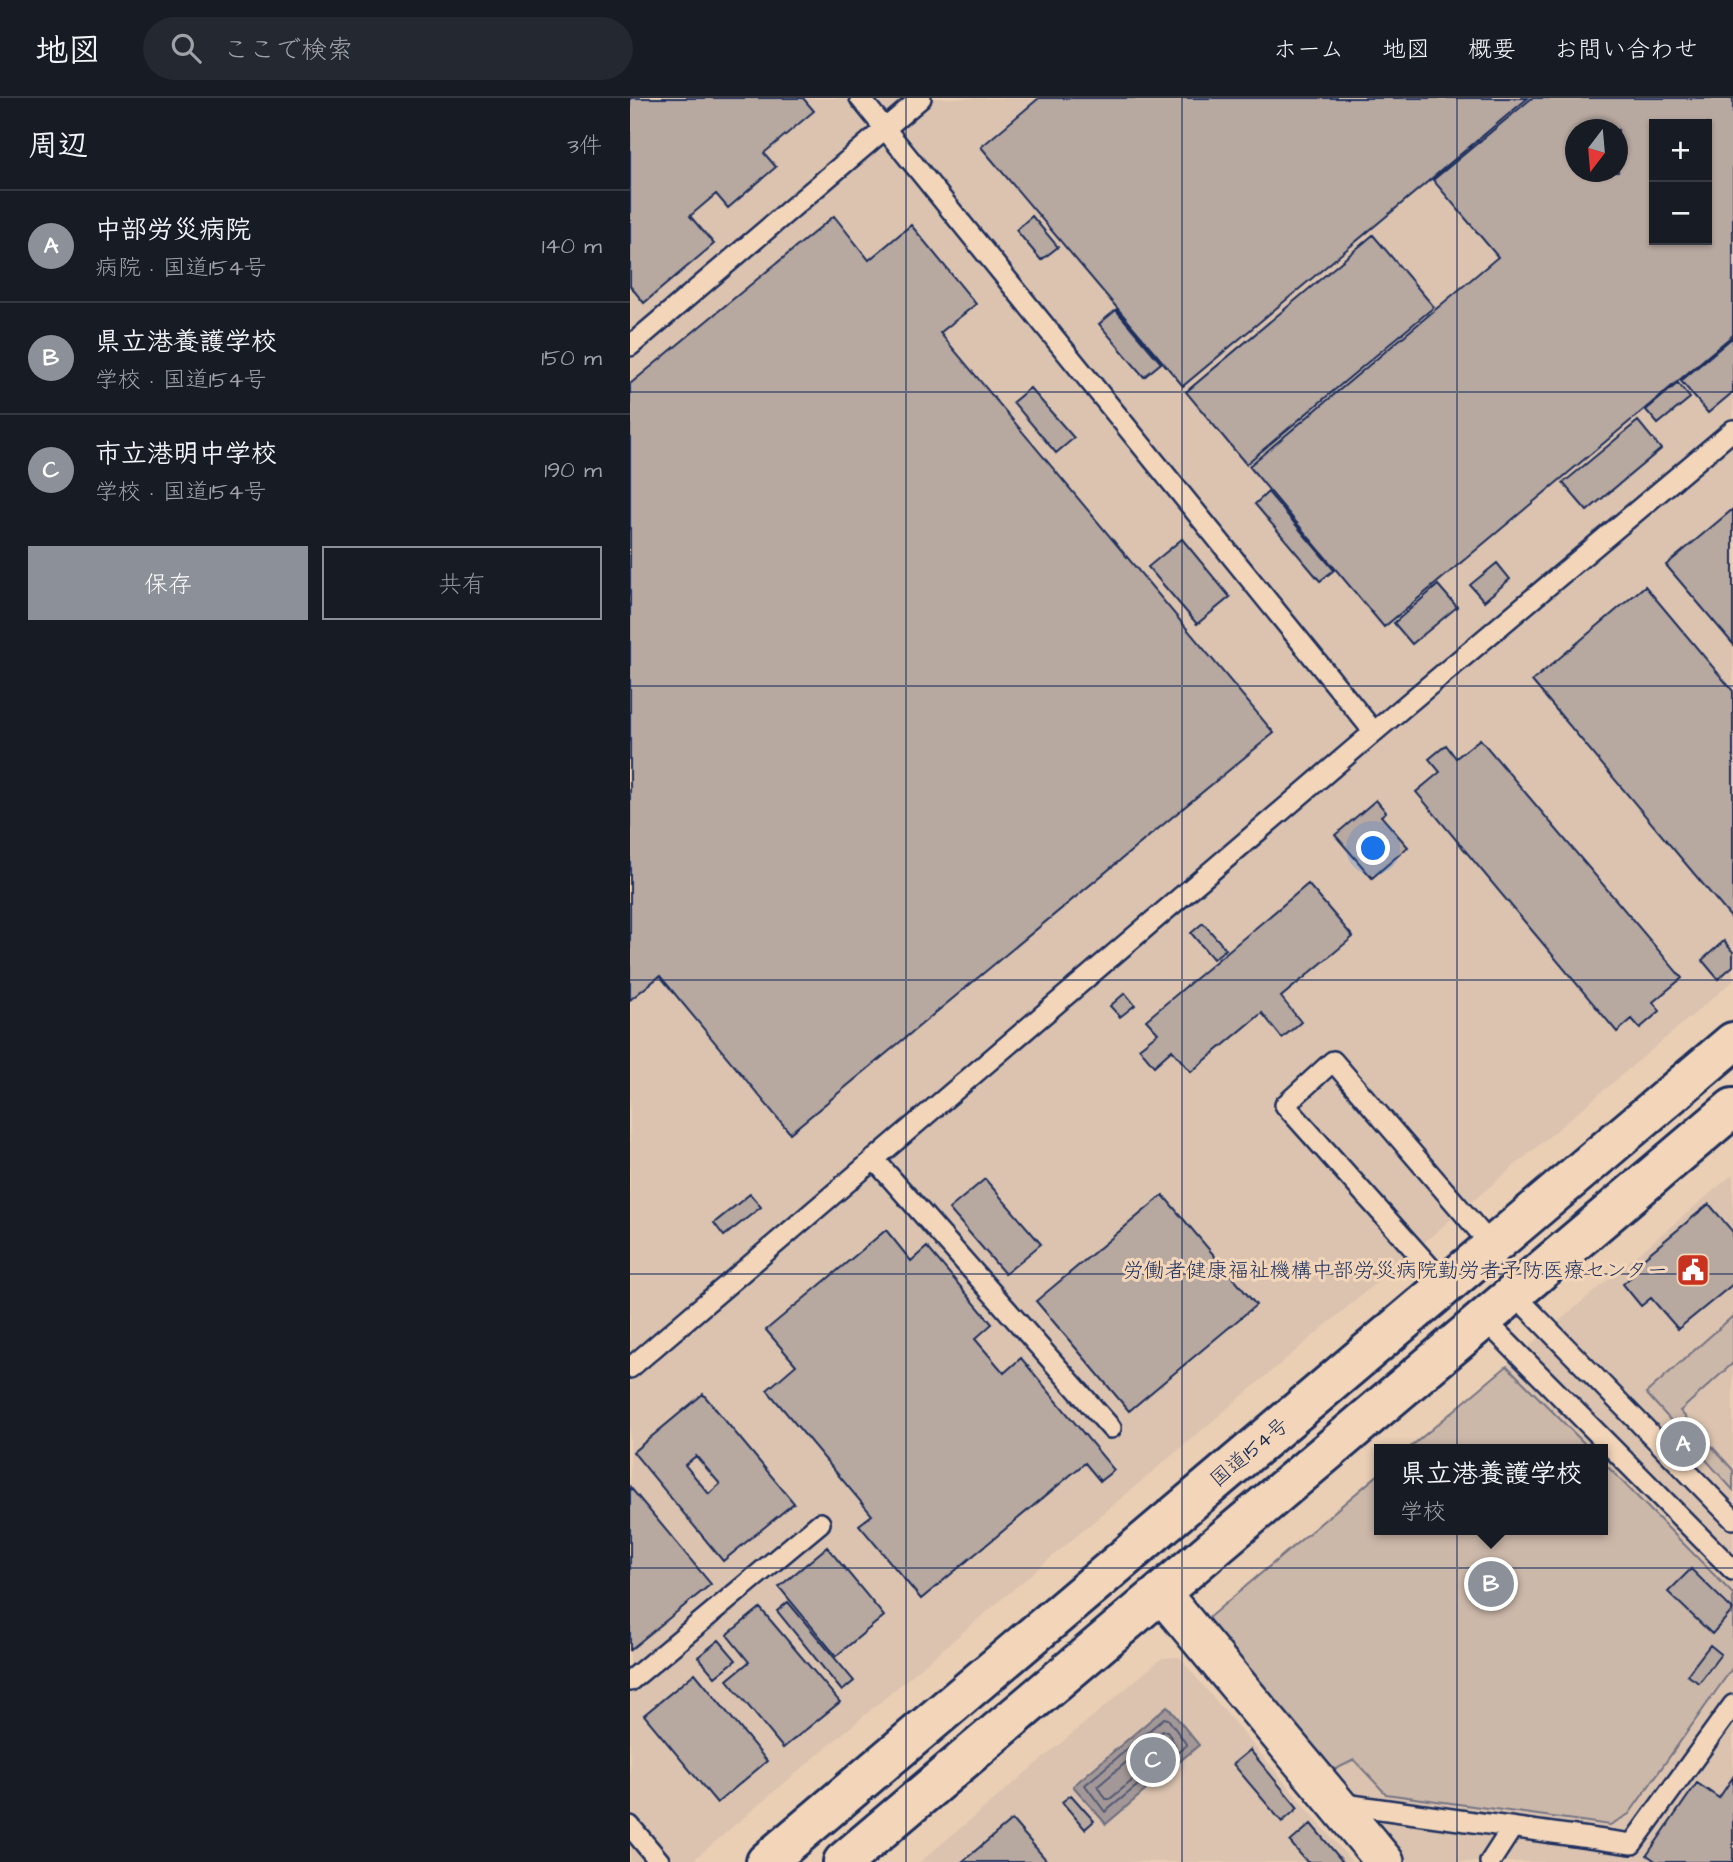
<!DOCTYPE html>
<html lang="ja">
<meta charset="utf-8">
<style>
:root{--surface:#171b24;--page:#242831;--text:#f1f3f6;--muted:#9ea1a6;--line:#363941;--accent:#8c9099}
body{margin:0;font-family:"Architects Daughter","Klee One",sans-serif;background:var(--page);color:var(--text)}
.controls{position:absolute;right:21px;top:21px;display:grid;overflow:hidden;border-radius:0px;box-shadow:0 2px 5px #0004}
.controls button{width:63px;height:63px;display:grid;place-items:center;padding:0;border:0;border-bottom:2px solid var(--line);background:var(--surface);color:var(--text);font:35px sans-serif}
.compass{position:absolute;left:935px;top:21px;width:63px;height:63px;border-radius:50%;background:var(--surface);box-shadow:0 2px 5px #0004;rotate:196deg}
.you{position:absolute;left:744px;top:751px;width:24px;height:24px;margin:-18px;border:5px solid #fff;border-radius:50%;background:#1a73e8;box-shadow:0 0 0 10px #1a73e833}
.badge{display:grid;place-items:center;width:46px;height:46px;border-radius:50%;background:var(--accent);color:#fff;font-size:23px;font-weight:700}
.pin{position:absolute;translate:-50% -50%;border:4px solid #fff;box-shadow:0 2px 7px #0006}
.popup{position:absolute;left:744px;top:1346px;width:234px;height:91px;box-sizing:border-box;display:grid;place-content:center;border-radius:0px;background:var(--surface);filter:drop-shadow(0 2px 5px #0005);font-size:23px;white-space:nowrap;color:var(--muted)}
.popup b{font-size:26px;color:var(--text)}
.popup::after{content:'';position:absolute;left:50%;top:100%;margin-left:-14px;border:14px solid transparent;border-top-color:var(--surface)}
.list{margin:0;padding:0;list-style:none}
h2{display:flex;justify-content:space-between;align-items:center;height:91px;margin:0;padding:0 28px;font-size:30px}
h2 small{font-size:23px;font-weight:400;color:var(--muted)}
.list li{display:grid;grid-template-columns:46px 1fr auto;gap:21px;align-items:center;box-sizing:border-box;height:112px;padding:0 28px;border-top:2px solid var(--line)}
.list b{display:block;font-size:26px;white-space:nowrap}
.list p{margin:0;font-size:23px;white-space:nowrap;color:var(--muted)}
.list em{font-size:23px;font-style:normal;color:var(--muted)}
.actions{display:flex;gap:14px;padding:21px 28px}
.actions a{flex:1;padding:16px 0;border:2px solid var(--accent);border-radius:0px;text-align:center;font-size:24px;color:var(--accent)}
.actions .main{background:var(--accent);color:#fff}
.icon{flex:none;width:38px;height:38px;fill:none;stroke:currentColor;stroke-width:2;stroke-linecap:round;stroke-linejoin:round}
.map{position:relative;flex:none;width:1103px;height:1764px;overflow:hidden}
header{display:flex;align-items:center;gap:42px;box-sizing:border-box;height:98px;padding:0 35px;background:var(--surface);border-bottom:2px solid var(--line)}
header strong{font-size:33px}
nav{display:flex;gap:38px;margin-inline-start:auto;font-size:24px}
.search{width:490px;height:63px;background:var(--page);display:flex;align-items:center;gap:18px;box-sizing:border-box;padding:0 24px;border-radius:38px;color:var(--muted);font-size:26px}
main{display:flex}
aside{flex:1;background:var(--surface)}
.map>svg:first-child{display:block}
.built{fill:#dbc3af;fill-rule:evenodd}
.green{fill:#ccb8a9;stroke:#747484;stroke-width:2}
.water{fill:#a39897;stroke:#6d6e80;stroke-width:2}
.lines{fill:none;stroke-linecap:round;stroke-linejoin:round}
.shore{stroke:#515975;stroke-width:2}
.building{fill:#b7a8a0;stroke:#1b2f5e;stroke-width:2;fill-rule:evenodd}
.lane-casing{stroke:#1b2f5e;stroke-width:24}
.street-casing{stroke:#1b2f5e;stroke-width:42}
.highway-casing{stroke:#1b2f5e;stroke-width:44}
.lane{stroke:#f3d6b9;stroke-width:19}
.street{stroke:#f3d6b9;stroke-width:37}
.highway{stroke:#f3d6b9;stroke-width:38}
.grid{fill:none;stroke:#1b2f5e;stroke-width:2;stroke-opacity:0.55}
.labels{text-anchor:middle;stroke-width:6;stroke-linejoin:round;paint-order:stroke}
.poi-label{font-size:21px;fill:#1b2f5e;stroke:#f3d6b9;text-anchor:end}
.street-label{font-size:21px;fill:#1b2f5e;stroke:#f3d6b9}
</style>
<header>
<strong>地図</strong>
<div class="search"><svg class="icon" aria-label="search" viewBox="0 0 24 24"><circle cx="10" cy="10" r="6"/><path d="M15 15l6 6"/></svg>ここで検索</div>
<nav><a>ホーム</a><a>地図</a><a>概要</a><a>お問い合わせ</a></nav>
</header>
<main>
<aside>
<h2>周辺<small>3件</small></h2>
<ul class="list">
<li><span class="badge">A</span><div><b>中部労災病院</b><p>病院 · 国道154号</p></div><em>140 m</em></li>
<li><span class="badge">B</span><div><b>県立港養護学校</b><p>学校 · 国道154号</p></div><em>150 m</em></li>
<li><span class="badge">C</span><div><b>市立港明中学校</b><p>学校 · 国道154号</p></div><em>190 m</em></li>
</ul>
<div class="actions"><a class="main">保存</a><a>共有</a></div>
</aside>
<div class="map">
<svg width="1103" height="1764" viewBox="0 0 1103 1764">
<rect width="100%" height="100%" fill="#eacfb5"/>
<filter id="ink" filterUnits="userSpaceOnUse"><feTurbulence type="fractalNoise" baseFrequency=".0143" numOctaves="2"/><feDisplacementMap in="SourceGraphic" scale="14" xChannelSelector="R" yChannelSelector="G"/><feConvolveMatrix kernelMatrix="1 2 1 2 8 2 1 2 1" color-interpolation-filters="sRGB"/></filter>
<g filter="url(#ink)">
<path class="built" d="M 0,0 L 1103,0 L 1103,883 L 61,1764 L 0,1764 ZM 1024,26 L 1077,26 L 1077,142 L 1024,142 ZM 946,32 L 988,32 L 988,74 L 946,74 Z
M 1103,1076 L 1103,1764 L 773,1764 L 571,1526 L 749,1376 L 749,1432 L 973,1432 L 973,1351 L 778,1351 Z
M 549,1559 L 722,1764 L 290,1764 L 532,1560 Z"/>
<path class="green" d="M 1103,1218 L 1103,1265 L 1050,1313 L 1103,1372 L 1103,1392 L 1016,1295 Z
M 877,1268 L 960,1351 L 778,1351 Z
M 973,1364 L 1103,1496 L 1103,1569 L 999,1716 L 980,1727 L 756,1696 L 724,1662 L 698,1675 L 571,1526 L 749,1376 L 749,1432 L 973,1432 Z"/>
<path class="water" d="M 537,1608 L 569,1647 L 476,1726 L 443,1688 Z"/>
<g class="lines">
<path class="shore" d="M 534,1620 L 538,1621 L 557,1647 L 475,1714 L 455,1687 Z
M 533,1633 L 537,1633 L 545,1647 L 480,1701 L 476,1701 L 468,1688 Z"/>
</g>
<path class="building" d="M 0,0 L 173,0 L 184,13 L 134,55 L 146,69 L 98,110 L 86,96 L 60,118 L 84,146 L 14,205 L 0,188 Z
M 409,0 L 898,0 L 553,288 L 351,49 Z
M 902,0 L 1103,0 L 1103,237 L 754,529 L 619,368 L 868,159 L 803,82 ZM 1024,26 L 1077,26 L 1077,142 L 1024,142 ZM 946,32 L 988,32 L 988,74 L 946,74 Z
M 204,118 L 239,162 L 281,127 L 346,206 L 310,235 L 644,635 L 160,1035 L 30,878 L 0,902 L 0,286 Z
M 402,118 L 428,149 L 411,162 L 386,132 Z
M 743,137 L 804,209 L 616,366 L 556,294 Z
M 486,212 L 531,265 L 514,279 L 469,226 Z
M 1103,239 L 1103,294 L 1078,315 L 1051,283 Z
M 1048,285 L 1060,300 L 1028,326 L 1016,312 Z
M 400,290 L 444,340 L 426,355 L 383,304 Z
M 1008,323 L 1031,351 L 957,413 L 933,385 Z
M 638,394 L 704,472 L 690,483 L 625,406 Z
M 1103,411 L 1103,546 L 1036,467 Z
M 552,441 L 600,499 L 567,526 L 518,469 Z
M 867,465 L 880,481 L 854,503 L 840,487 Z
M 808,487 L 827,509 L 782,546 L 764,525 Z
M 1015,488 L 1103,593 L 1103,822 L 902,583 Z
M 850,641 L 1052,880 L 1023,904 L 1030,913 L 1010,930 L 1002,921 L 987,934 L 786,694 L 810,674 L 799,661 L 816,647 L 826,660 Z
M 746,702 L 756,714 L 751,718 L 778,749 L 742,780 L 705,737 Z
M 678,786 L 723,839 L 651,899 L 671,924 L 652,940 L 632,915 L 561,974 L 542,952 L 524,968 L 509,950 L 528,935 L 516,922 Z
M 573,825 L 596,851 L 583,861 L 561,835 Z
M 1094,843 L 1103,854 L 1103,868 L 1088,881 L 1072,862 Z
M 495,895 L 505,907 L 490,919 L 480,908 Z
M 355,1081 L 411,1146 L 375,1176 L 319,1111 Z
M 120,1096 L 131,1109 L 94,1138 L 84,1125 Z
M 533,1097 L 626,1207 L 499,1313 L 406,1203 Z
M 1079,1106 L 1103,1134 L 1103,1186 L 1048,1231 L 1021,1200 L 1011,1208 L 993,1186 L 1002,1178 L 998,1173 Z
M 256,1132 L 281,1163 L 297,1149 L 362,1226 L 345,1241 L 374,1275 L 391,1260 L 484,1372 L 470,1383 L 455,1365 L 291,1501 L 229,1427 L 242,1417 L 137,1292 L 166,1267 L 136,1232 Z
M 73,1296 L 164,1405 L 93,1463 L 3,1354 ZM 66,1358 L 90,1386 L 79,1396 L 55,1367 Z
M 0,1389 L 81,1486 L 0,1552 Z
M 197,1449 L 254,1518 L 206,1558 L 149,1489 Z
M 1061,1471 L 1103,1512 L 1082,1536 L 1038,1494 Z
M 158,1504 L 224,1583 L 212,1593 L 147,1513 Z
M 130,1510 L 210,1604 L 153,1650 L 97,1582 L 119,1564 L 97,1537 Z
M 89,1542 L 106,1562 L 85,1579 L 68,1559 Z
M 1080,1547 L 1091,1556 L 1069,1585 L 1057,1577 Z
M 65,1575 L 137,1663 L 87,1705 L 14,1617 Z
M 620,1652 L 668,1710 L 652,1724 L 603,1666 Z
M 1103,1679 L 1103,1764 L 1027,1764 L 1017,1757 L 1067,1685 L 1089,1700 Z
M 441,1697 L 464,1723 L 455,1731 L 432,1704 Z
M 382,1722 L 418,1764 L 332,1764 Z
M 681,1726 L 713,1764 L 677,1764 L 660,1744 Z"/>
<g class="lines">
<defs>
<path id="lane" d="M 230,0 L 744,634
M 0,248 L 291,0
M 244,1061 L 481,1330
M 816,1187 L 655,1007 L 703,963 L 862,1148
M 884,1196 L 1103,1421
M 854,1221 L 1103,1472
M 0,1270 L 744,634 L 1103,332
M 0,1583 L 190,1425
M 707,1705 L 1002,1746 L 1103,1607
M 0,1728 L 30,1764
M 860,1764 L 882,1730"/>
<path id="street" d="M 531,1495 L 755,1764"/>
<path id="highway" d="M 136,1764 L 1103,944
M 213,1764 L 1103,1010"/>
</defs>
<use href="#lane" class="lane-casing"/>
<use href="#street" class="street-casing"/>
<use href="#highway" class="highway-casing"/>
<use href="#lane" class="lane"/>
<use href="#street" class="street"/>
<use href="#highway" class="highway"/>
</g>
</g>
<path class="grid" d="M 276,0 L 276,1764M 552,0 L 552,1764M 827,0 L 827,1764M 0,294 L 1103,294M 0,588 L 1103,588M 0,882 L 1103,882M 0,1176 L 1103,1176M 0,1470 L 1103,1470"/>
<defs>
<symbol id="civic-square" viewBox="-11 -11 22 22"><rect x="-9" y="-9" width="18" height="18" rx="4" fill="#c8321e" stroke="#f3d6b9"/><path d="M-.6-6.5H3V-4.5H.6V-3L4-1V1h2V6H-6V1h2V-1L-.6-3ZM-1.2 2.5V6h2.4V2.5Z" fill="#fff"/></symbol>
</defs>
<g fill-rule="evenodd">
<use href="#civic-square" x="1044" y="1153" width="38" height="38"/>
</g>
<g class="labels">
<g class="poi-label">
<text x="1038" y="1179">労働者健康福祉機構中部労災病院勤労者予防医療センター</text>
</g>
<g class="street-label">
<text transform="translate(619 1354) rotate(-40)" y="7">国道154号</text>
</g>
</g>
</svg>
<div class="controls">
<button>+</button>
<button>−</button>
</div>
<svg class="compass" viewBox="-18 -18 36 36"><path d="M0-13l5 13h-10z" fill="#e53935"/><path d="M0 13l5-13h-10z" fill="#9ea1a6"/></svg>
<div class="you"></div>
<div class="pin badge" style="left:1053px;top:1346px">A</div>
<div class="pin badge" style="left:861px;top:1486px">B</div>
<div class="popup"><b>県立港養護学校</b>学校</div>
<div class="pin badge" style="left:523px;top:1662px">C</div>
</div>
</main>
